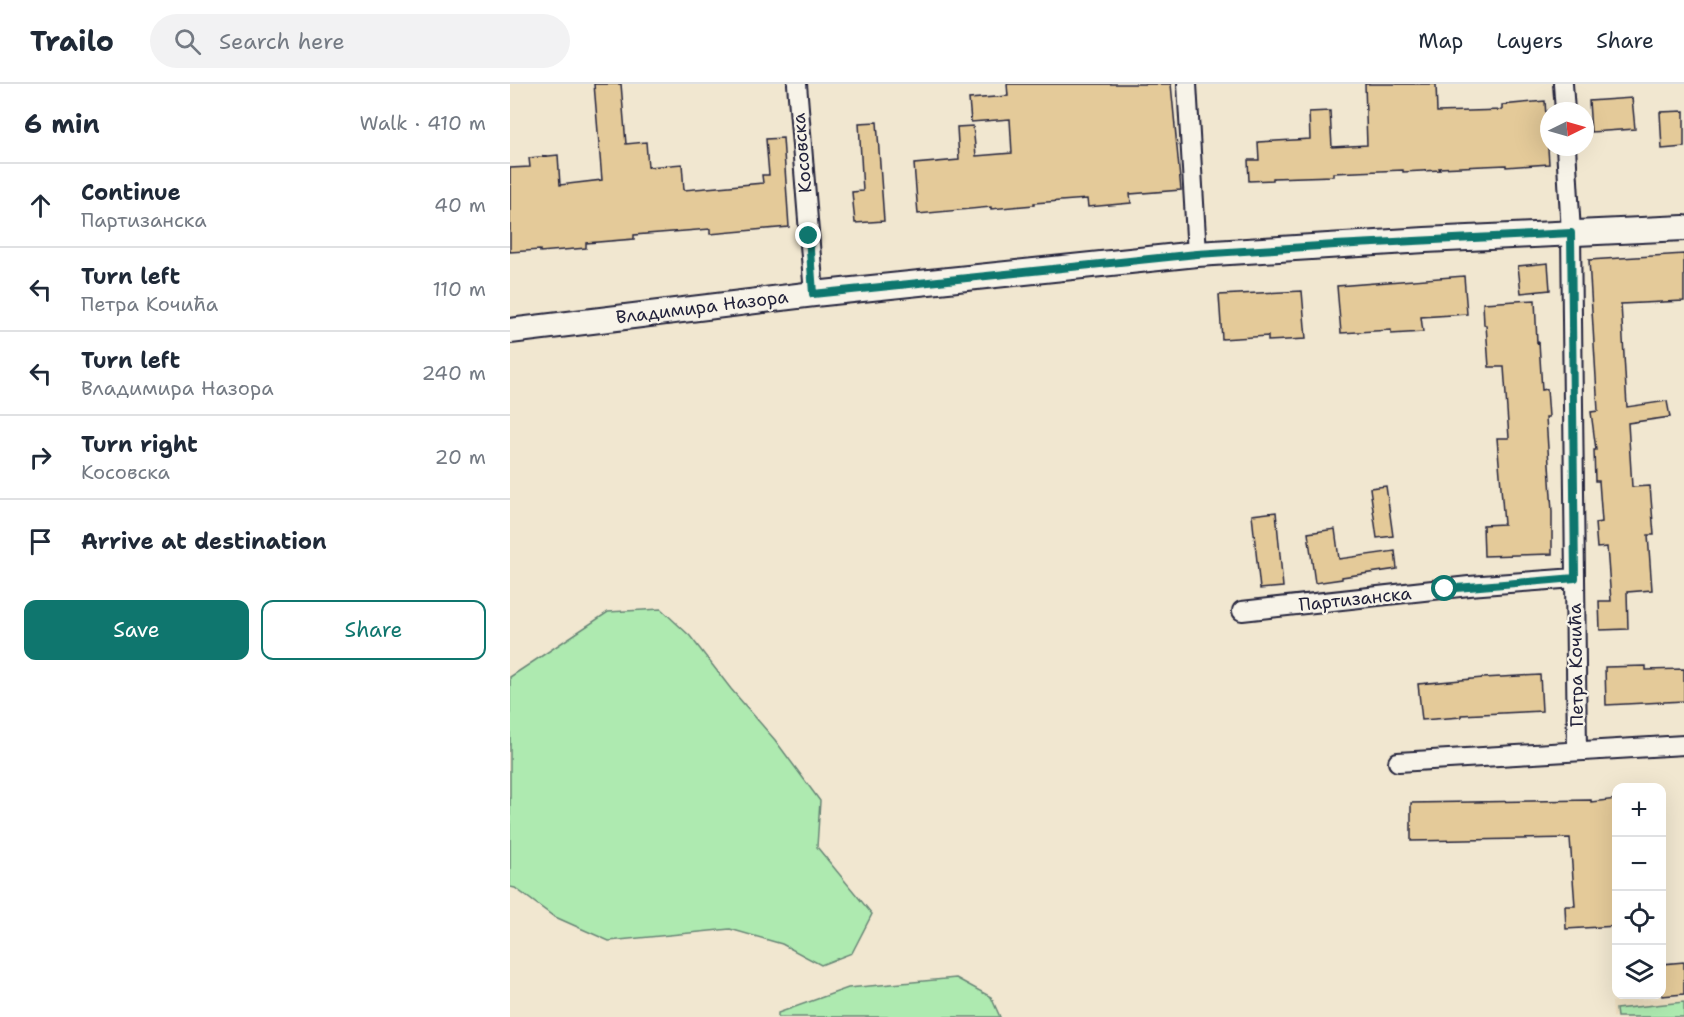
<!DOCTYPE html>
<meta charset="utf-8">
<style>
:root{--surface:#fff;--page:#f2f2f3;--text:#1f2937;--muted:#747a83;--line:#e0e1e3;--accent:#0f766e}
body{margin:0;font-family:"Shantell Sans",sans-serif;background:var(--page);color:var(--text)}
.controls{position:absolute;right:18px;bottom:18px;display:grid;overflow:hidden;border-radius:12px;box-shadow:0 6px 24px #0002}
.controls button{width:54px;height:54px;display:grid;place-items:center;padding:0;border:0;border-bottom:2px solid var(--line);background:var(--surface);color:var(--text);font:30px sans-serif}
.compass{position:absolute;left:1030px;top:18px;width:54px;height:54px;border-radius:50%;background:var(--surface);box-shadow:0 6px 24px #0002;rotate:85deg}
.stop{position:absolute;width:18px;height:18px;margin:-14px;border:4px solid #0f766e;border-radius:50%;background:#fff}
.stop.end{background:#0f766e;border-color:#fff;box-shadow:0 2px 6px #0008}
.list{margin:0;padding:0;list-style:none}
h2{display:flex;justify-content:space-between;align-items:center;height:78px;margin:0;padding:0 24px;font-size:26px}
h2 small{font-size:20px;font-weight:400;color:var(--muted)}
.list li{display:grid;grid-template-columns:39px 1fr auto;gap:18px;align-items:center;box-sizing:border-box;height:84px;padding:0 24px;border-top:2px solid var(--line)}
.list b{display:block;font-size:22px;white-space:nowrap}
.list p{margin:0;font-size:20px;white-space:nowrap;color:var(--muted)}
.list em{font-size:20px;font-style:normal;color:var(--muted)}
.actions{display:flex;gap:12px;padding:18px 24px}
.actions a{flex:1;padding:14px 0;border:2px solid var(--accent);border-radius:12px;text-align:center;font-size:21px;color:var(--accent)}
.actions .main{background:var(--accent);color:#fff}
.icon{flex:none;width:33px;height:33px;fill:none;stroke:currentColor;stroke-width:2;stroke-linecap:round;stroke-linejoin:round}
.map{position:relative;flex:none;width:1174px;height:933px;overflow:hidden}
header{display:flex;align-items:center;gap:36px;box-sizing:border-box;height:84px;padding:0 30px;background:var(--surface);border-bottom:2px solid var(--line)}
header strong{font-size:28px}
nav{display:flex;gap:33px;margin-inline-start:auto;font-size:21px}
.search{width:420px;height:54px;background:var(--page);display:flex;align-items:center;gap:15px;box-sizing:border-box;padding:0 21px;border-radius:33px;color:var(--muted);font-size:22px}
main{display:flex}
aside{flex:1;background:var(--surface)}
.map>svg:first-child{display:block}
.built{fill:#eddec0}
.green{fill:#aeeab0;stroke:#688676;stroke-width:1.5}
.building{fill:#e4ca99;stroke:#22223b;stroke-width:1.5}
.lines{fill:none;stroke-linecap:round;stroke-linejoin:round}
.street-casing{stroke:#22223b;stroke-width:22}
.secondary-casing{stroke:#22223b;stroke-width:28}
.street{stroke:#f7f3e8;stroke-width:18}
.secondary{stroke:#f7f3e8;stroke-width:24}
.route{stroke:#0f766e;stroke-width:8}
.labels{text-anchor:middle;stroke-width:4.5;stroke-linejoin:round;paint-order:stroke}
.street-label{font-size:18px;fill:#22223b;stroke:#f7f3e8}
</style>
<header>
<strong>Trailo</strong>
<div class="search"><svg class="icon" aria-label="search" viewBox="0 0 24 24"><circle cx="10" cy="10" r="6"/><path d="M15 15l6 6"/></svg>Search here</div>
<nav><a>Map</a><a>Layers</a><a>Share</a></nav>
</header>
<main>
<aside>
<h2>6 min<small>Walk · 410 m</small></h2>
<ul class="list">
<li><svg class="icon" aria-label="ahead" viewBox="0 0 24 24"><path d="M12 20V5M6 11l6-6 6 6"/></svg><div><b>Continue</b><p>Партизанска</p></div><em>40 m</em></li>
<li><svg class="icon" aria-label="left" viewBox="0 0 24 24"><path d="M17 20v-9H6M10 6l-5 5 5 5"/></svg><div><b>Turn left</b><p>Петра Кочића</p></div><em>110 m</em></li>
<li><svg class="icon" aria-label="left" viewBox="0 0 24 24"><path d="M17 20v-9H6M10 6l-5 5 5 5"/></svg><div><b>Turn left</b><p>Владимира Назора</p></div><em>240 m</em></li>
<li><svg class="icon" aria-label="right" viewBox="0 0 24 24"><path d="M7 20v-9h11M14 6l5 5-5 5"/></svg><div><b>Turn right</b><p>Косовска</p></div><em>20 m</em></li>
<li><svg class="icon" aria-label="arrive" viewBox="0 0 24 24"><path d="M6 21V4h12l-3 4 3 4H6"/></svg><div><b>Arrive at destination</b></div></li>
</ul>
<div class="actions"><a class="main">Save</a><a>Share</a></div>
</aside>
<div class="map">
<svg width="1174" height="933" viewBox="0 0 1174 933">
<rect width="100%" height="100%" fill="#f1e7d0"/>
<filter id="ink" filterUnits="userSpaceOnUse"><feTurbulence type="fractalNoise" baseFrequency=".0167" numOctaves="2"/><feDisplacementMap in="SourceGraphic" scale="12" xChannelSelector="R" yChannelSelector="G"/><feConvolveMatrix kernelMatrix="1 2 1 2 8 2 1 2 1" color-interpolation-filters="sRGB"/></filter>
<g filter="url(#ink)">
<path class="built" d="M 1174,912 L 1174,933 L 1103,933 L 1102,918 Z"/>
<path class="green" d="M 151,525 L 180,552 L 221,605 L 265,656 L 310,717 L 307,763 L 362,830 L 342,869 L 311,881 L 272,860 L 220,845 L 99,857 L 43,832 L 5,804 L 0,803 L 0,593 L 98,528 Z
M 446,894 L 481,913 L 490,933 L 268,933 L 268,929 L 338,904 Z
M 1174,918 L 1174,933 L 1107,933 L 1106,925 Z"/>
<path class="building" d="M 84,0 L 111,0 L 116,60 L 136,58 L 138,83 L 172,80 L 174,106 L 253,99 L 252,91 L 259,91 L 256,55 L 273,54 L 279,143 L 200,150 L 200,145 L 124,151 L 124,155 L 76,159 L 76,164 L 30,168 L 30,166 L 0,168 L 0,84 L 20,83 L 19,74 L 48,71 L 50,101 L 92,96 Z
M 497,0 L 661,0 L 671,106 L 620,110 L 621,119 L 578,123 L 577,115 L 524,119 L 524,121 L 481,125 L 481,123 L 408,130 L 404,80 L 449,76 L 447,43 L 463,42 L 466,72 L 502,69 L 500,35 L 461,38 L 459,15 L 498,12 Z
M 855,0 L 926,0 L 927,28 L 992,26 L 992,21 L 1035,17 L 1039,80 L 996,83 L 996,81 L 929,84 L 930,86 L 893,88 L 893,86 L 823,89 L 823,92 L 763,94 L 763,96 L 739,97 L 738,76 L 749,76 L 748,58 L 800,55 L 799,28 L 820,27 L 822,63 L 857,61 Z
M 1122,14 L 1125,45 L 1081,48 L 1079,17 Z
M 1174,27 L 1174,63 L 1152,65 L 1150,28 Z
M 367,38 L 374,137 L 345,139 L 342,108 L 353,107 L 349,39 Z
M 1174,170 L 1174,217 L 1111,220 L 1117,323 L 1157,317 L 1160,333 L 1118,339 L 1122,403 L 1140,402 L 1144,451 L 1138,451 L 1142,506 L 1117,508 L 1118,545 L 1090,546 L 1089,517 L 1101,517 L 1097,463 L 1087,464 L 1085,439 L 1092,438 L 1089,397 L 1085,397 L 1084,366 L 1086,366 L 1081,328 L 1088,327 L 1079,176 Z
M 1038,179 L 1040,206 L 1011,209 L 1008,182 Z
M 954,192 L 957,230 L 911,233 L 913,248 L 881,250 L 881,246 L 831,249 L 827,202 Z
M 792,207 L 796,255 L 758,257 L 758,252 L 712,255 L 709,211 Z
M 1025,216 L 1027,259 L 1029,258 L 1032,306 L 1037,305 L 1039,333 L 1036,333 L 1042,428 L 1042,470 L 974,472 L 973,441 L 994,440 L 987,354 L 999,354 L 994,283 L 979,283 L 976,241 L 974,241 L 973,219 Z
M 876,402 L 883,452 L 867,454 L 860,404 Z
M 766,428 L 773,503 L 750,505 L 742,431 Z
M 825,445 L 829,475 L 885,467 L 887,485 L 832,493 L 832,495 L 805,499 L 798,449 Z
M 1136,582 L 1136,586 L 1174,585 L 1174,617 L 1096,621 L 1095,583 Z
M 1030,591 L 1032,627 L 951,631 L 951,633 L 912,636 L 908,600 L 973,594 Z
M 1107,715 L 1107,842 L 1056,845 L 1055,822 L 1065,822 L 1060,754 L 901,757 L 901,719 L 1081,716 L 1081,718 Z
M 1174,878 L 1174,910 L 1152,912 L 1152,880 Z"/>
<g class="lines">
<defs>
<path id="street" d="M 287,0 L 304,210
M 677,0 L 687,170
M 1053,0 L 1055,27
M 1056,63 L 1061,149 L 1067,667
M 732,527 L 959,502 L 1065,494
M 888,678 L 1174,661"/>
<path id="secondary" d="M 0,247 L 304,210 L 687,170 L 915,156 L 1174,144"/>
</defs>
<use href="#street" class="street-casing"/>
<use href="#secondary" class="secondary-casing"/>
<use href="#street" class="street"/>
<use href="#secondary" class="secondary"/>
</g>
</g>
<g class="lines" filter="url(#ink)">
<path class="route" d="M 299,152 L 303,210 L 687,170 L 825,161 L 1061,149 L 1065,494 L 935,505"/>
</g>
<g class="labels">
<g class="street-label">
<text transform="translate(292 69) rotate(-95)" y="6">Косовска</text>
<text transform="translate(192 223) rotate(-7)" y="6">Владимира Назора</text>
<text transform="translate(845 515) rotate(-6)" y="6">Партизанска</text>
<text transform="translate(1066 581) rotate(-91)" y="6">Петра Кочића</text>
</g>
</g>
</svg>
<div class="controls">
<button>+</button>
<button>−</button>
<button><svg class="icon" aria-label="locate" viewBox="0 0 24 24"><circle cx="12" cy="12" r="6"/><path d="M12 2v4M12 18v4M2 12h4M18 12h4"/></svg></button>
<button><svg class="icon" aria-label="layers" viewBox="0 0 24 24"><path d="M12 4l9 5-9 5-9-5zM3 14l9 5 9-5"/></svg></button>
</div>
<svg class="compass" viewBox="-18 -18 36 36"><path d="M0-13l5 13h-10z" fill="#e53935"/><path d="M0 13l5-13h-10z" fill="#747a83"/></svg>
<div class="stop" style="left:935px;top:505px"></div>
<div class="stop end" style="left:299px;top:152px"></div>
</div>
</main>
